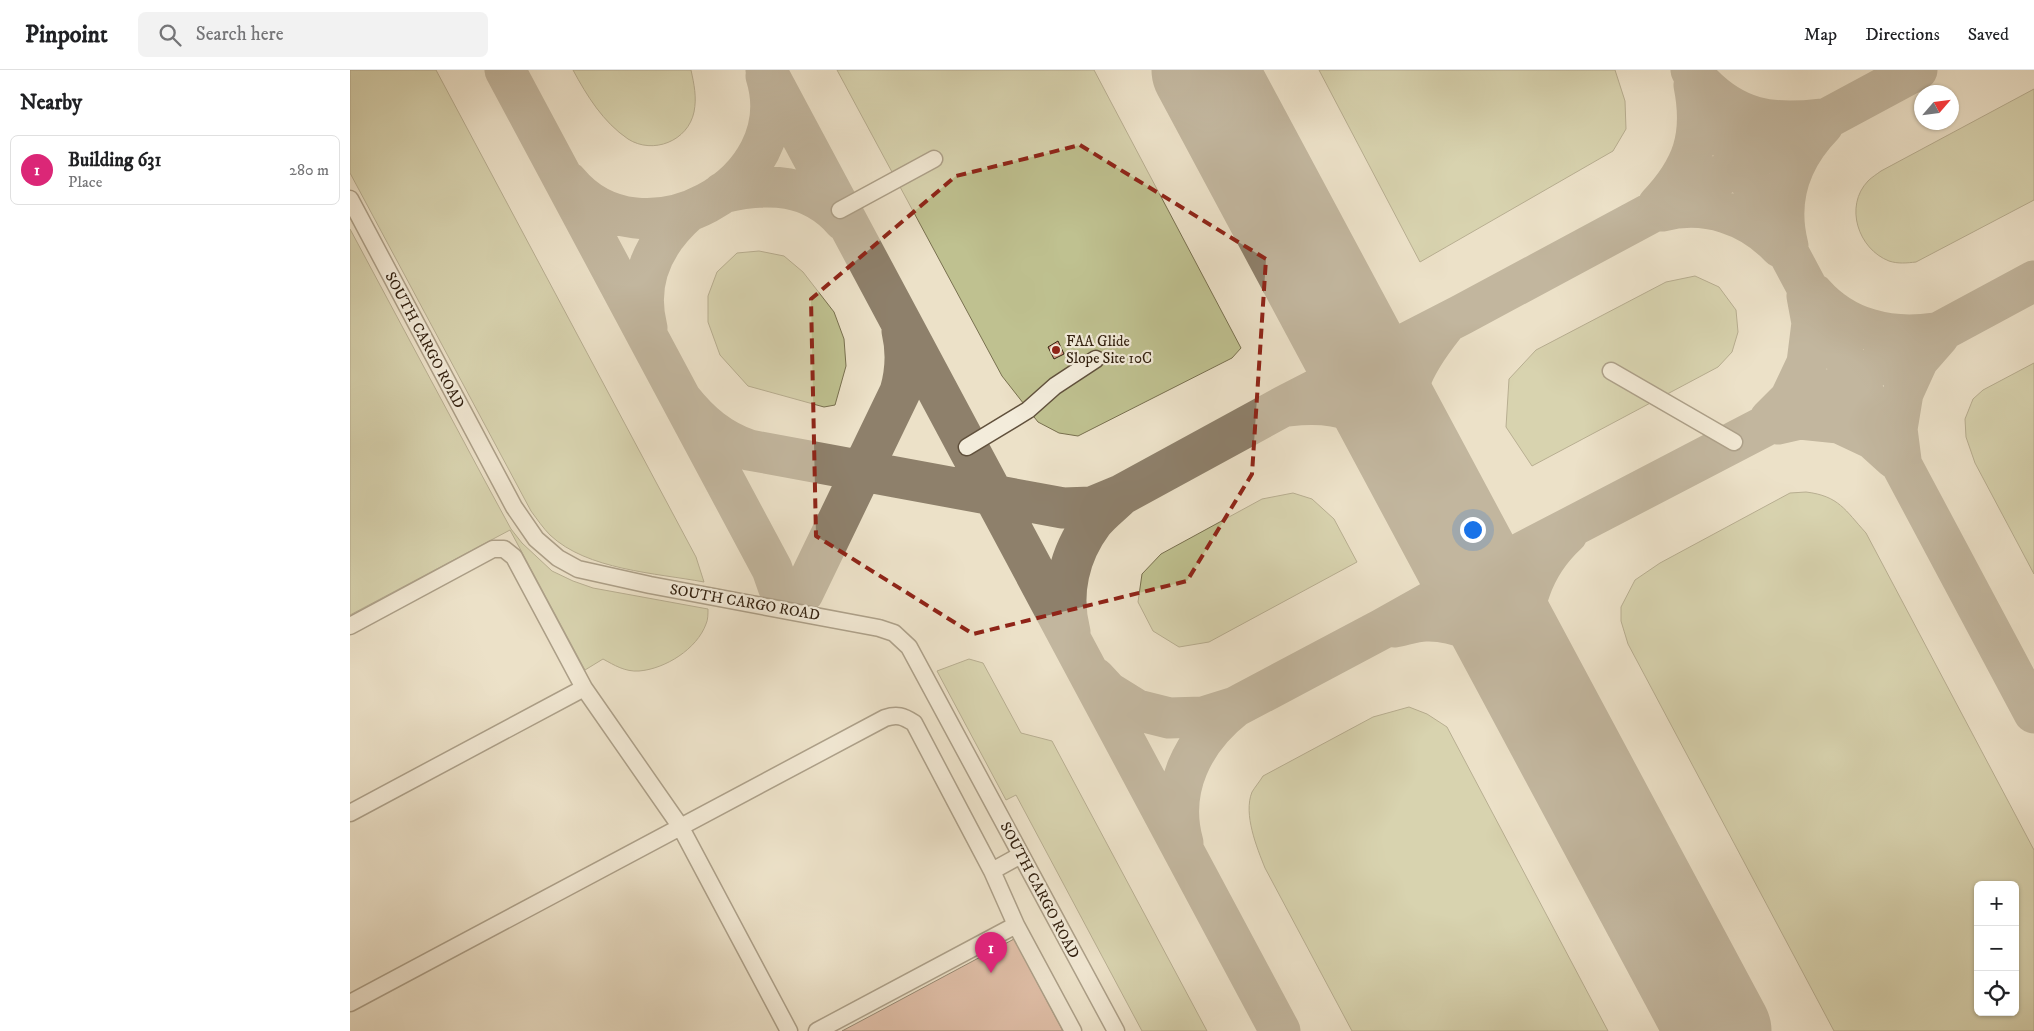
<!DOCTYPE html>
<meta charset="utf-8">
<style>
:root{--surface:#fff;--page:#f2f2f2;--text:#202124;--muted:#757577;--line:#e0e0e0;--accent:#db2777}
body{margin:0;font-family:"IM FELL DW Pica",serif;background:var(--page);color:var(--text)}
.controls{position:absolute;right:15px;bottom:15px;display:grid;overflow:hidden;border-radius:8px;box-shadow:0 1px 4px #0004}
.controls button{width:45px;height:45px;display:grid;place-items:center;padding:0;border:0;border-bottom:1px solid var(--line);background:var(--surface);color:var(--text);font:25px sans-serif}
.compass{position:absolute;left:1564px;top:15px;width:45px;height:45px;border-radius:50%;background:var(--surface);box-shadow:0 1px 4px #0004;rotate:62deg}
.you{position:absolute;left:1122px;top:459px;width:18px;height:18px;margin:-12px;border:4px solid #fff;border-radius:50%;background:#1a73e8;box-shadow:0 0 0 8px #1a73e833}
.badge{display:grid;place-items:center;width:32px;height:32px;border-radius:50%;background:var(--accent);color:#fff;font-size:16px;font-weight:700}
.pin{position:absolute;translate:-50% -41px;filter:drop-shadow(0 1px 2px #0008)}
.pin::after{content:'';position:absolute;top:26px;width:18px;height:15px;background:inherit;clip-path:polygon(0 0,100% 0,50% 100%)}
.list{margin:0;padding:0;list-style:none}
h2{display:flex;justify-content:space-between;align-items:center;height:65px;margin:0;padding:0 20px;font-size:21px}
h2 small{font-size:16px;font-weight:400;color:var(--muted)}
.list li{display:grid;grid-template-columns:32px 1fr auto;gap:15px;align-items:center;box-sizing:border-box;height:70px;margin:0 10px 10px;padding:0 10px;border:1px solid var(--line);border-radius:8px}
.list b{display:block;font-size:19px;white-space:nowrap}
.list p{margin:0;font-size:16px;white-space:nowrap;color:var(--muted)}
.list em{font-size:16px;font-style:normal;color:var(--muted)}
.icon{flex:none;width:28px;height:28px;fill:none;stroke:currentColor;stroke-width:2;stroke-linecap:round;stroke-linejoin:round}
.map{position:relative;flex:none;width:1684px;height:961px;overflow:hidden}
header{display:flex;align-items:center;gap:30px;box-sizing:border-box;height:70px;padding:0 25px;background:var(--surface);border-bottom:1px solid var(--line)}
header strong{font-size:24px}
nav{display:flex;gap:28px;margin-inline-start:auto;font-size:18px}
.search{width:350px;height:45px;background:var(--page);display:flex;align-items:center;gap:12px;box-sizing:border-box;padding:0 18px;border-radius:8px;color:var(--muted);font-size:19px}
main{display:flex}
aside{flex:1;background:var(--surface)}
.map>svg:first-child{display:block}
.green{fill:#bfc190;stroke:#78704f;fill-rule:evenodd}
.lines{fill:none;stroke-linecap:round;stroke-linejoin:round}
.taxiway{stroke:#8e806b;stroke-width:41}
.runway{stroke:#8e806b;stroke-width:105}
.building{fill:#d19681;stroke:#311f0e}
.minor-casing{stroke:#60503c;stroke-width:19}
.minor{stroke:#f3ecdb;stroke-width:16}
.marked{fill:none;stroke:#8f2418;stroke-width:4;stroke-dasharray:10 6;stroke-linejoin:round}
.poi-dot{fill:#8f2418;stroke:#f3ecdb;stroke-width:2}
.labels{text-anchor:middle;stroke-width:4.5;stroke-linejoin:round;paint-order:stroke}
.street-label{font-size:15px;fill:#311f0e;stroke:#f3ecdb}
.poi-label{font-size:15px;fill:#311f0e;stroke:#f3ecdb;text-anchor:start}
</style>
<header>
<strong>Pinpoint</strong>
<div class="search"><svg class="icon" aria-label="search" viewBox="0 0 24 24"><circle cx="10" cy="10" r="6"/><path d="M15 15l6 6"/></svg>Search here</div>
<nav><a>Map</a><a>Directions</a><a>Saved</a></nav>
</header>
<main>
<aside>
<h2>Nearby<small></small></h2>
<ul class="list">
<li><span class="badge">1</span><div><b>Building 631</b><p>Place</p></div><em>280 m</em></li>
</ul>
</aside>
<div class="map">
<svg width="1684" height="961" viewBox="0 0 1684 961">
<rect width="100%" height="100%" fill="#ece1c8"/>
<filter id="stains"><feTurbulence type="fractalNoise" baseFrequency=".004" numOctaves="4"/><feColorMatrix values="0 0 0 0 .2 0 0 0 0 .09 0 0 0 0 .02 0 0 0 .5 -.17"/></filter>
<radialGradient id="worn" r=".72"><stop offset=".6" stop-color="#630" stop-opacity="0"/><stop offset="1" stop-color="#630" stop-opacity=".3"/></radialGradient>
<path class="green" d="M 0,0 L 86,0 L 346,487 L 354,512 C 306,503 237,500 200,465 C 193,458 187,449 181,441 L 0,103 Z
M 223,0 L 341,0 C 344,14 347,27 344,42 C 338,71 303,85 278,69 C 253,52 237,26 223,0 Z
M 487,0 L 744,0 L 891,278 L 882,288 L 728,366 L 709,363 L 688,352 L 652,306 Z
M 969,0 L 1265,0 L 1275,31 L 1276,59 L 1263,81 L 1070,192 Z
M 1684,19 L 1684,130 L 1566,192 C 1557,193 1548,194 1539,191 C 1508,179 1494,136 1518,111 C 1522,107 1527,104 1531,101 Z
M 0,159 L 136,413 L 161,459 L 172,473 L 202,501 L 223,511 L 243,518 L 358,539 C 358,544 358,550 356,554 C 347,579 315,599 289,601 C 275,602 264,595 253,589 L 235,600 L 160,460 L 0,545 Z
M 409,181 L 434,186 L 453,202 L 484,242 L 494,269 L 496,296 L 485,335 L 474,337 L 398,316 L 370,285 L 358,252 L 358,226 L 367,202 L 387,183 Z
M 1345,206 L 1369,217 L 1386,240 L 1388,262 L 1382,282 L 1368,297 L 1182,396 L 1156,357 L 1159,309 L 1186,280 L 1316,212 Z
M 1684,293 L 1684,504 L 1625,393 L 1616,367 L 1615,349 L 1623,329 L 1633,320 Z
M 1456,422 C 1489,426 1495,440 1516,463 L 1684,780 L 1684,961 L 1484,961 L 1278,574 L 1271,551 L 1271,537 L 1285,510 L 1310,493 L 1440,423 ZM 1628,815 L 1665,815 L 1665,942 L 1628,942 Z
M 943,423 L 962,429 L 984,449 L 1007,492 L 859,572 L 829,577 L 803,561 L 788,532 L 792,504 L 811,484 L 912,429 Z
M 619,589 L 633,593 L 671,663 L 702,671 L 857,961 L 792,961 L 666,725 L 656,730 L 587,601 Z
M 1059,637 L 1077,644 L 1097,657 L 1258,961 L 1002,961 L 915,798 C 907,778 893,744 902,722 C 905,717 910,711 913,706 L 1023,647 Z"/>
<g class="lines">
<path class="taxiway" d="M 155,0 L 422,499 L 429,519
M 416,0 L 930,961
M 1341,0 L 1684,643
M 1350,12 C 1386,50 1421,55 1471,49
M 218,112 C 291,200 450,115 416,6
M 372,123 C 418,112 461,113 494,151
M 1308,135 C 1343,98 1354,66 1344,15
M 1312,141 C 1356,130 1400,145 1430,177
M 1438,176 C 1426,129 1440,89 1473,55
M 1464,224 C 1495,259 1540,270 1585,263
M 297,258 C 285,211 304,172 338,142
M 331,329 C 350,353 370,370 399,380 L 713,438 L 742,437 L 771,425 L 934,336 L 1111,245 L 1567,0
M 939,336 C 989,330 1023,342 1057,380 C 1048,325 1060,299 1094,256
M 1420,349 L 1440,329 L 1457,293 L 1462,253 L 1457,226
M 1428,354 L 1450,349 L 1489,353 L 1523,369 L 1544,388
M 1551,390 L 1547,359 L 1553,323 L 1568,290 L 1589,266
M 453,523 L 550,322 C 556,301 557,282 552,261
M 1044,557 C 1055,555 1068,550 1079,551 C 1112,551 1140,569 1168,585 C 1172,538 1180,498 1217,464
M 720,562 C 710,523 719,484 743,452 C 751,442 762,434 771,425
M 745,608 L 758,622 L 787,640 L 819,648 L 853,647 L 885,637 L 1032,559 L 1125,507 L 1413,357 L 1684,211
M 833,773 C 818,719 843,670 885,637"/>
<path class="runway" d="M 854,0 C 1024,321 1198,640 1369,961"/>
</g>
<path class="building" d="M 708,271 L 714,284 L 704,289 L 698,277 Z
M 664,869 L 713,961 L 492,961 L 524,944 Z"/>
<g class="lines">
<defs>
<path id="minor" d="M 0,129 L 164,437 L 186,469 L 208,488 L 228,499 L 300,515 L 529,558 L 544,563 L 559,577 L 766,961
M 490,140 L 584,89
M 1261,301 L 1384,372
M 617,377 L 678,340 L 705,316 L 746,289
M 0,556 L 143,479 L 154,479 L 164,487 L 234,618 L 330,756 L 439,961
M 0,743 L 234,618
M 642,801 L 671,785
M 0,933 L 535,648 C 547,644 553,646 564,653 L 642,801 L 666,855 L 723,961
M 467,961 L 666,855"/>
</defs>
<use href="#minor" class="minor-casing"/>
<use href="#minor" class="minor"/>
</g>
<path d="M0 0H1684V961H0ZM 730,75 L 916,189 L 902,404 L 837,511 L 623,564 L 466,466 L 461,229 L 606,106 Z" fill="#ece1c8" fill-opacity=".55" fill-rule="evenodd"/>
<path class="marked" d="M 730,75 L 916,189 L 902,404 L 837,511 L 623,564 L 466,466 L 461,229 L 606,106 Z"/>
<circle class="poi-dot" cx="706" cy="280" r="5"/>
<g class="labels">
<g class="street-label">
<text transform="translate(75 270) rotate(62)" y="5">SOUTH CARGO ROAD</text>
<text transform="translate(395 532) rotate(10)" y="5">SOUTH CARGO ROAD</text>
<text transform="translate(690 820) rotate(62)" y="5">SOUTH CARGO ROAD</text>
</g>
<g class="poi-label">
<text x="716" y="276">FAA Glide<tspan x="716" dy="17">Slope Site 10C</tspan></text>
</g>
</g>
<rect width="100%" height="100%" filter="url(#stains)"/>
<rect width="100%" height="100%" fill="url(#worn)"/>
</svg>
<div class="controls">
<button>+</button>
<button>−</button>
<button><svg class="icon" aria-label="locate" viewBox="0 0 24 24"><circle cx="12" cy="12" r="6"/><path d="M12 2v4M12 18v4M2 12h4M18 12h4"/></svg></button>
</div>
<svg class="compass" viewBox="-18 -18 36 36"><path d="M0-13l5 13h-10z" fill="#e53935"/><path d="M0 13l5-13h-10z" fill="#757577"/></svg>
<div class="you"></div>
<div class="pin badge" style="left:641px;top:903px">1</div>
</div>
</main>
